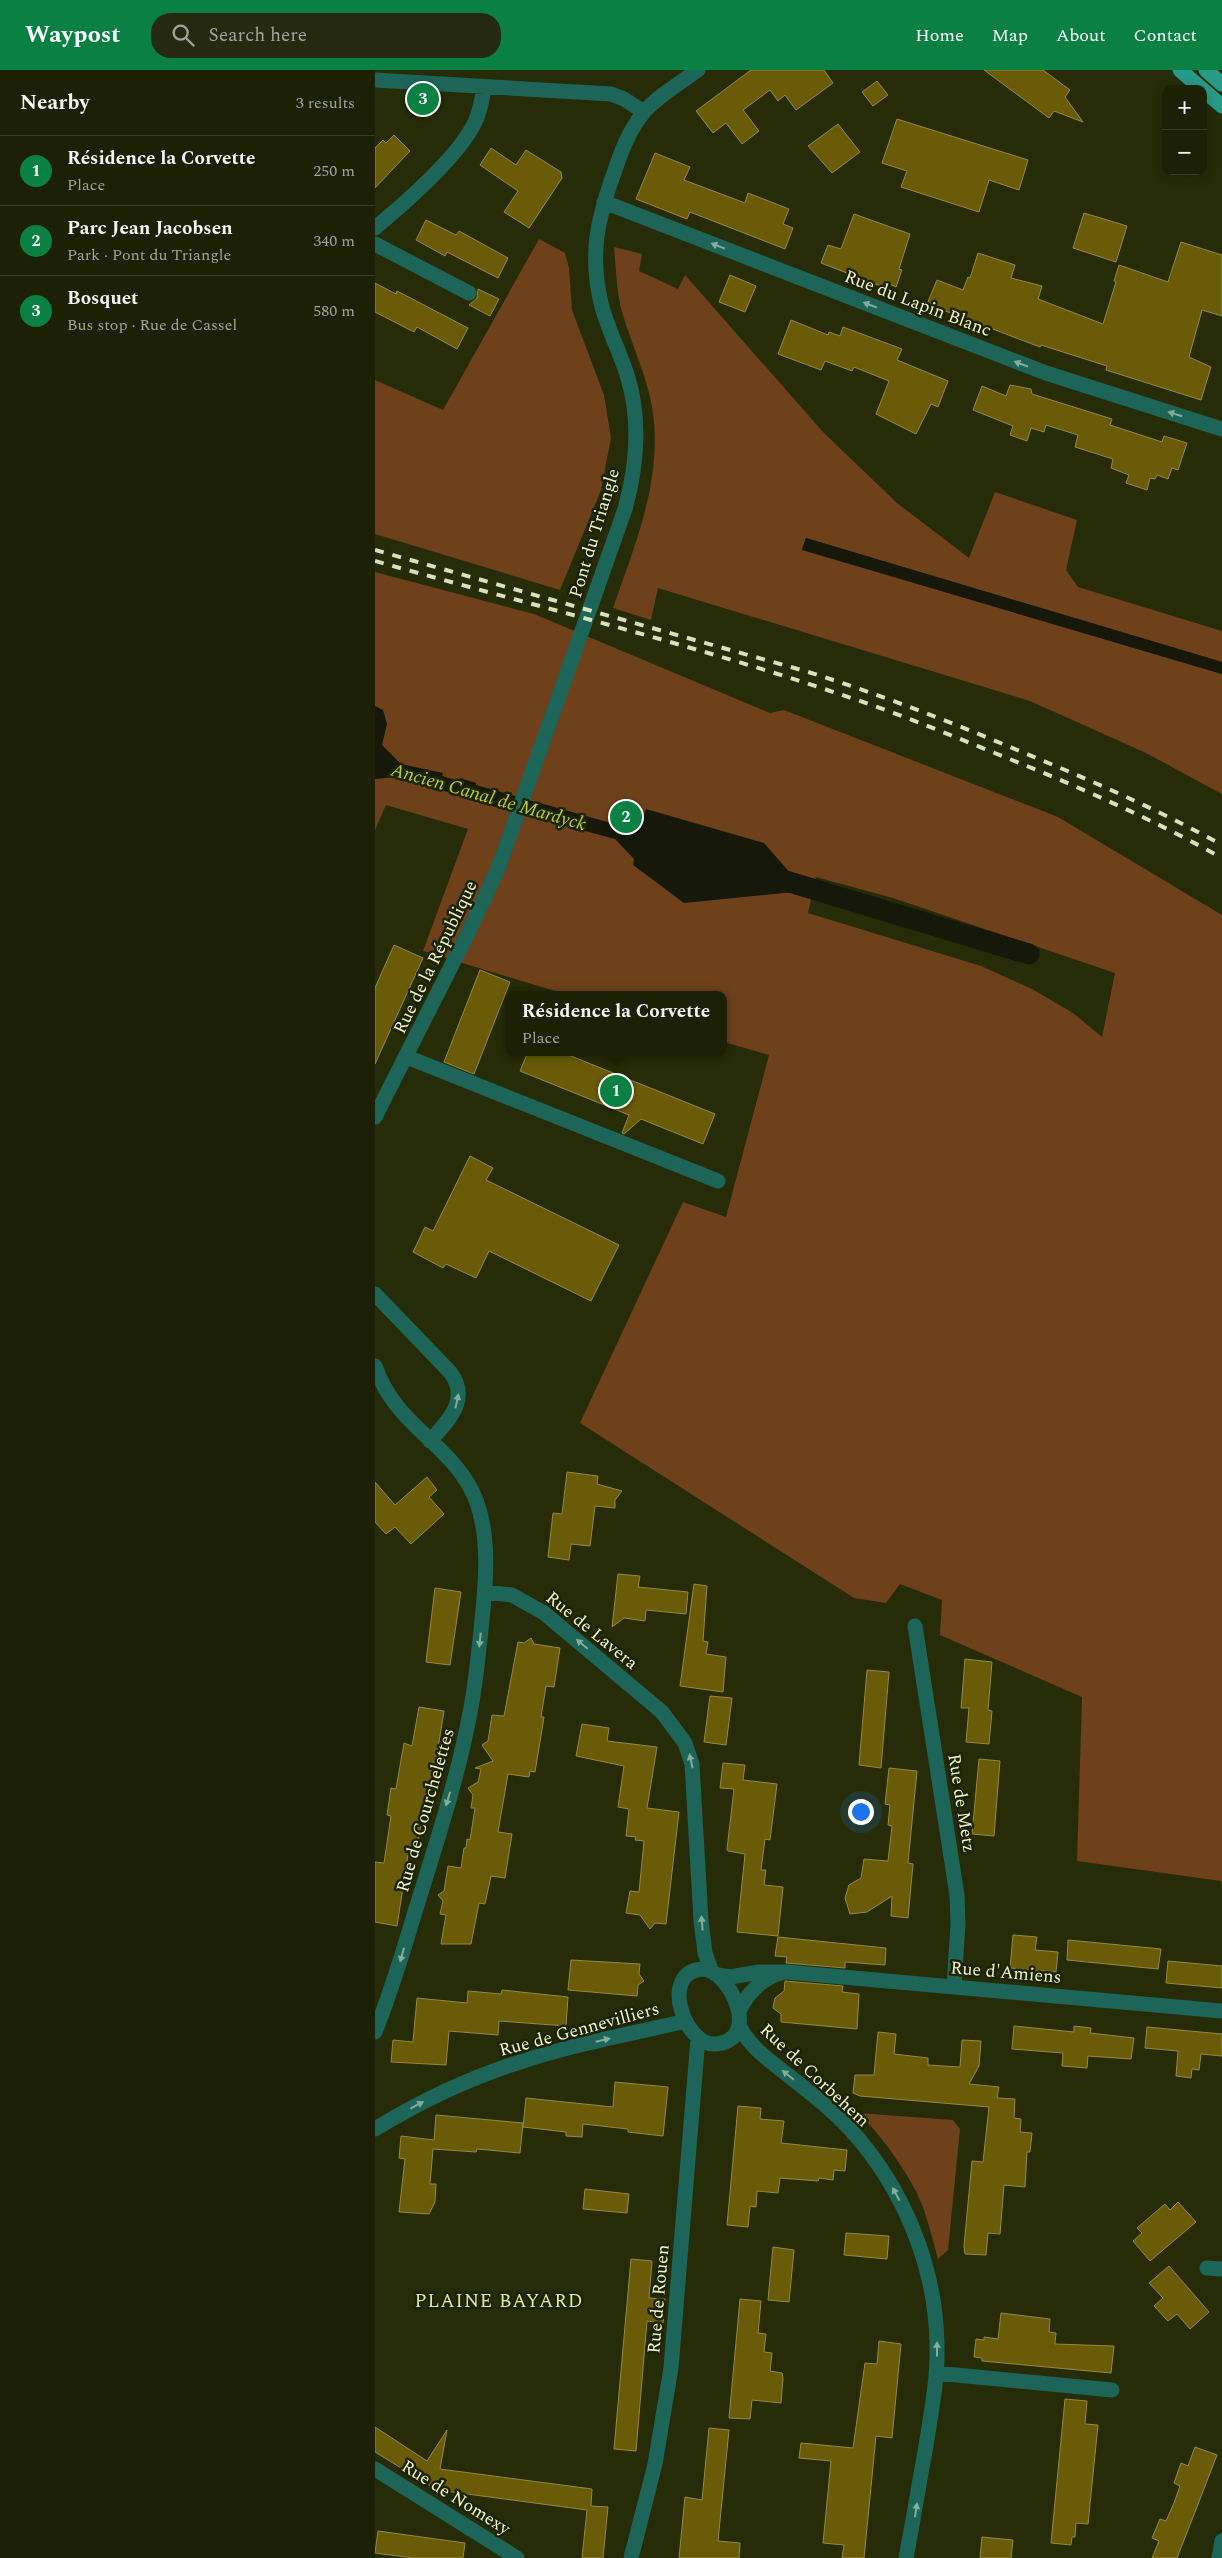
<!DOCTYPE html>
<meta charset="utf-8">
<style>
:root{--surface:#1c2105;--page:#25290f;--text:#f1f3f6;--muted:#a0a39a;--line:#3a3e27;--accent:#0b8043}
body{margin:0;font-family:Spectral,serif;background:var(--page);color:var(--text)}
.controls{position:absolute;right:15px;top:15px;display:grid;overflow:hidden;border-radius:10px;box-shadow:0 2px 12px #0003}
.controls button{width:45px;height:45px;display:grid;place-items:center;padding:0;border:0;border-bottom:1px solid var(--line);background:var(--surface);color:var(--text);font:25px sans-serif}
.you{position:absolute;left:485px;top:1741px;width:18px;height:18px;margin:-12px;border:4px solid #fff;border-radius:50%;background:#1a73e8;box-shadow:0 0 0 8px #1a73e833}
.badge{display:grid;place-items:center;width:32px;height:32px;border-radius:50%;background:var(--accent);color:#fff;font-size:16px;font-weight:700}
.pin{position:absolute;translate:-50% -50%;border:2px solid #fff;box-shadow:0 1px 5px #0006}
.popup{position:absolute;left:130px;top:921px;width:222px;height:65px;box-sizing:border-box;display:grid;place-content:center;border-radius:10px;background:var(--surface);filter:drop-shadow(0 1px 4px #0005);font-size:16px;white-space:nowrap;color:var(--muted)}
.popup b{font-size:19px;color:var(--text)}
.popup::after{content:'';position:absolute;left:50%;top:100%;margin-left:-10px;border:10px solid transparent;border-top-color:var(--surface)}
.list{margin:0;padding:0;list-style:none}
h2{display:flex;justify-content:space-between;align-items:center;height:65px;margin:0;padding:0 20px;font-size:21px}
h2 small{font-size:16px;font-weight:400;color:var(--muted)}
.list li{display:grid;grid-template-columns:32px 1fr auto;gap:15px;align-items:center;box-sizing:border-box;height:70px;padding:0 20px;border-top:1px solid var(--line)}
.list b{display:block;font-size:19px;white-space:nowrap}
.list p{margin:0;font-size:16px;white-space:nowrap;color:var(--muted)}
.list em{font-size:16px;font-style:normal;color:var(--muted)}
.icon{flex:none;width:28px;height:28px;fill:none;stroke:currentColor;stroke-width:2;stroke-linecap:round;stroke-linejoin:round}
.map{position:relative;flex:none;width:847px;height:2488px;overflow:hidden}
header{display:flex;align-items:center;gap:30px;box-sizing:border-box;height:70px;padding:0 25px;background:var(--accent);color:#fff}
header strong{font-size:24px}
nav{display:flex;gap:28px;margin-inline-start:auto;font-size:18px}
.search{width:350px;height:45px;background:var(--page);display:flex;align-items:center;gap:12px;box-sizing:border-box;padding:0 18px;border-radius:20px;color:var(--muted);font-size:19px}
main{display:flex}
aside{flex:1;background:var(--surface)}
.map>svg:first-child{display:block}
.green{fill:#6e411b;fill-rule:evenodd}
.water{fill:#16190a}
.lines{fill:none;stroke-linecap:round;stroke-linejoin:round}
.canal{stroke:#16190a;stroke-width:21}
.building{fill:#695b08;stroke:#978841}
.minor{stroke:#1c6558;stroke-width:15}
.major{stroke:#269b87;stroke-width:15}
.rail{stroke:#d8e0bd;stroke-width:4;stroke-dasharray:9 9;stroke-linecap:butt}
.oneway{fill:#84ad95}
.labels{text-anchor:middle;stroke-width:5;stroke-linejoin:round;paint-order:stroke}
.street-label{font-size:18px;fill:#edf5d2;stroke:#1d2200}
.water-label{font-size:19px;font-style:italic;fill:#b9d030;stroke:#1d2200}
.neighbourhood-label{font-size:19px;letter-spacing:1px;fill:#dceba4;stroke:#1d2200}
</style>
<header>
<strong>Waypost</strong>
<div class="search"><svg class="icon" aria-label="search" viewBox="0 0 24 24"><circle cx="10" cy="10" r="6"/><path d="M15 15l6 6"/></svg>Search here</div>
<nav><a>Home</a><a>Map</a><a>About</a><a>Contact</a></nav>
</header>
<main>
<aside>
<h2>Nearby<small>3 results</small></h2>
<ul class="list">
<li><span class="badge">1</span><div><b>Résidence la Corvette</b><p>Place</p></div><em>250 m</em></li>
<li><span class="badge">2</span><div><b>Parc Jean Jacobsen</b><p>Park · Pont du Triangle</p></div><em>340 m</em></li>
<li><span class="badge">3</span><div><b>Bosquet</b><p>Bus stop · Rue de Cassel</p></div><em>580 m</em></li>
</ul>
</aside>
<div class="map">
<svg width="847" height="2488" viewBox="0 0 847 2488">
<rect width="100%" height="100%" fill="#262c07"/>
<path class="green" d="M 164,169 L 190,183 L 194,198 L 197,240 L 229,325 L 236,368 L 226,420 L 185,520 L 0,464 L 0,310 L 68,340 Z
M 239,177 L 267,184 L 264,201 L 303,219 L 310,205 L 448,362 L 522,433 L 594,488 L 620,422 L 702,450 L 691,500 L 703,517 L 847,561 L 847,592 L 431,468 L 427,479 L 847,604 L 847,724 L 771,683 L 655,631 L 283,518 L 276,550 L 238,538 C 260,475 287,411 278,343 C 273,305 254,271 245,234 C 241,215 241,196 239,177 Z
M 0,502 L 159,544 L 395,643 L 409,640 L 683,747 L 847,845 L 847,1819 L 846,1811 L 702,1791 L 707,1627 L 565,1565 L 567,1530 L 525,1514 L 511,1533 L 479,1528 L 205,1353 L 308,1132 L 351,1147 L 394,985 L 349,972 L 348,925 L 193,925 L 48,881 L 93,759 L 11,735 L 0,760 ZM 441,807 L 518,828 L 740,903 L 727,967 L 698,943 L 657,919 L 606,896 L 433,843 Z
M 483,2043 L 578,2050 L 585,2059 L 573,2180 L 563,2189 C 558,2172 554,2154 548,2137 C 537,2108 506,2064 483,2043 Z"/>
<path class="water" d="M 431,468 L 847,592 L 847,604 L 427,480 Z
M 0,636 L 8,640 L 12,654 L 7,675 L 26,694 L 68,703 L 67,706 L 84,711 L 85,708 L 101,713 L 101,715 L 243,755 L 268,749 L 271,739 L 389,773 L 424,813 L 430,814 L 428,821 L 309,833 L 258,795 L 259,789 L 240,769 L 95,730 L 64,719 L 63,721 L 22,707 L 0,709 Z"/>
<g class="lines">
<path class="canal" d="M 401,808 L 654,884"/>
</g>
<path class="building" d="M 376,0 L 449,0 L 458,13 L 421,40 L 410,25 L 403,31 L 395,20 L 368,40 L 384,61 L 367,74 L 351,53 L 338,63 L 321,41 Z
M 609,0 L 668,0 L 695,20 L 690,27 L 708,52 L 679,41 L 674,48 Z
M 502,11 L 513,25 L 498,36 L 487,22 Z
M 522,49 L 653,90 L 644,120 L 614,110 L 604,142 L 526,117 L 532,101 L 507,93 Z
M 463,54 L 485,82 L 457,103 L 433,76 Z
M 19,65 L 35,81 L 0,118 L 0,78 L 8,70 L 11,73 Z
M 116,78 L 141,95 L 151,80 L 186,102 L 187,108 L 154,158 L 129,142 L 143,121 L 105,95 Z
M 280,83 L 315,97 L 309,110 L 370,133 L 373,123 L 414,139 L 408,154 L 418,158 L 410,179 L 315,142 L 312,149 L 261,129 Z
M 709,143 L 752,156 L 741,192 L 698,178 Z
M 479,144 L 535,164 L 524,199 L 527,200 L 521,217 L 512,213 L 511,218 L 446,193 L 453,175 L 466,179 Z
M 51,150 L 81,165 L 84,161 L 133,188 L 123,208 L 72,182 L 70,186 L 41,170 Z
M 806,172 L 847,185 L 847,246 L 827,240 L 814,287 L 836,297 L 826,330 L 731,300 L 732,296 L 666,275 L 665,277 L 552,234 L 562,210 L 588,220 L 593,207 L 595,208 L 603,183 L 640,195 L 636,208 L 667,216 L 663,229 L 728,254 L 741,212 L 739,211 L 744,195 L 793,212 Z
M 355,205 L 381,216 L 370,242 L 344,232 Z
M 0,213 L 21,224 L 22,221 L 93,258 L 82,279 L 42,257 L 39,262 L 0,242 Z
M 103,219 L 124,229 L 115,246 L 94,235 L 102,228 Z
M 416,250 L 453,265 L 454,262 L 465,266 L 468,257 L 527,279 L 522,290 L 573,311 L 563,337 L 556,334 L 541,364 L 501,344 L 514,311 L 479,297 L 477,301 L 450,291 L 446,300 L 403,284 Z
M 635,315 L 656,319 L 657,324 L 737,349 L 735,355 L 787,372 L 789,366 L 812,373 L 803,400 L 797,398 L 793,409 L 782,405 L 780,409 L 775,408 L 772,420 L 751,413 L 754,405 L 736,398 L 738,389 L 700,377 L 703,365 L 671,355 L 669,362 L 656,358 L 652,371 L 635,365 L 638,356 L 598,340 L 607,316 L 631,326 Z
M 19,875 L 48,888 L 0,994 L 0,918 Z
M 105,900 L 135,912 L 99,1004 L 69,992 Z
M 153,982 L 186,982 L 340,1044 L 328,1074 L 266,1049 L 249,1064 L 247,1063 L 254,1045 L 145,1001 Z
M 95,1086 L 118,1098 L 111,1110 L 244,1175 L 216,1231 L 114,1181 L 101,1208 L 71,1194 L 68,1198 L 38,1182 L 50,1157 L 58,1161 Z
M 192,1402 L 223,1406 L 222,1414 L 247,1421 L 240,1430 L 240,1438 L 220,1436 L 215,1476 L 196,1474 L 194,1490 L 173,1487 L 178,1443 L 187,1444 Z
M 52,1407 L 62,1420 L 54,1427 L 69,1444 L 36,1474 L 20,1457 L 11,1464 L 0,1452 L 0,1412 L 20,1435 Z
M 243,1504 L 265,1506 L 263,1517 L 313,1522 L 311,1544 L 271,1540 L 270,1551 L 249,1548 L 237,1557 Z
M 319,1514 L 332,1516 L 328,1571 L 333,1572 L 331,1584 L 351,1587 L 348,1622 L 305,1616 Z
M 60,1518 L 86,1522 L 75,1595 L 51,1592 Z
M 156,1568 L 159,1574 L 185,1578 L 179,1617 L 171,1616 L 166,1647 L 169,1647 L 160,1702 L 155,1701 L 154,1707 L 133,1704 L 123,1762 L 137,1764 L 130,1808 L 116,1806 L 110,1834 L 104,1833 L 96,1874 L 66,1874 L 71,1845 L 65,1844 L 68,1831 L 63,1825 L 69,1821 L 73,1796 L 86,1798 L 89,1778 L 91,1778 L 92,1769 L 95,1770 L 100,1738 L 96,1738 L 98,1725 L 93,1718 L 103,1712 L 106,1699 L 100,1698 L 118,1691 L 107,1675 L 113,1671 L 117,1645 L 129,1646 L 143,1572 L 149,1573 Z
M 590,1589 L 617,1592 L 613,1640 L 617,1641 L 614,1674 L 591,1672 L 594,1638 L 586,1638 Z
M 492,1600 L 514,1602 L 506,1698 L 484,1695 Z
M 335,1626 L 357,1628 L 351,1675 L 329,1672 Z
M 44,1637 L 69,1641 L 57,1715 L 52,1714 L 41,1786 L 33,1785 L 22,1856 L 0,1852 L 0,1792 L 9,1793 L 16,1746 L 12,1745 L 16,1718 L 21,1719 L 29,1673 L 37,1676 Z
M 207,1654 L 234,1658 L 232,1671 L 282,1677 L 272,1738 L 304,1742 L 291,1854 L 280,1853 L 275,1859 L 265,1845 L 251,1843 L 255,1821 L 264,1822 L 269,1771 L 260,1770 L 261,1767 L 251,1766 L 254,1739 L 243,1737 L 249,1696 L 201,1686 Z
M 604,1689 L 625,1691 L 619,1766 L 597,1764 Z
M 348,1693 L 370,1695 L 368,1710 L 402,1714 L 395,1770 L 390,1769 L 386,1800 L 391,1800 L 389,1815 L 408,1817 L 403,1866 L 362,1862 L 370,1784 L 353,1781 L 352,1779 L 359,1719 L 345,1718 Z
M 514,1698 L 542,1701 L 533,1793 L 538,1794 L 533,1848 L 516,1846 L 517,1826 L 492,1842 L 475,1844 L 470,1828 L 474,1815 L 486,1808 L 489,1789 L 513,1791 L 517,1756 L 513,1755 L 515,1735 L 510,1734 Z
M 638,1865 L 662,1867 L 660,1880 L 683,1882 L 681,1902 L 635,1898 Z
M 403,1867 L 511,1878 L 510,1895 L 470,1892 L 470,1898 L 411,1893 L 412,1887 L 400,1886 Z
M 693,1870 L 786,1879 L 783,1899 L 692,1890 Z
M 196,1890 L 265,1894 L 264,1904 L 269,1911 L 263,1915 L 262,1926 L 193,1920 Z
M 793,1891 L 847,1896 L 847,1918 L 791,1913 Z
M 410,1911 L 468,1916 L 467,1922 L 484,1924 L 482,1959 L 406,1952 L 406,1944 L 398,1938 L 400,1928 L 409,1921 Z
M 127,1920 L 193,1927 L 191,1956 L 124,1951 L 123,1965 L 74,1961 L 71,1995 L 16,1992 L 18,1970 L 38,1972 L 42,1928 L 92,1933 L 93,1921 L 126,1924 Z
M 639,1956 L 699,1962 L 699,1956 L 716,1958 L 715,1963 L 759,1968 L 756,1989 L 713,1986 L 712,1998 L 687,1996 L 688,1983 L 637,1979 Z
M 772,1957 L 847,1964 L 847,1986 L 826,1984 L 824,2000 L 817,1999 L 816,2008 L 801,2006 L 803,1981 L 770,1978 Z
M 503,1962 L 521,1964 L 519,1984 L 553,1988 L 553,1995 L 585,1997 L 587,1970 L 606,1971 L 604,1996 L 594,2014 L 624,2017 L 622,2028 L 640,2029 L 639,2048 L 646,2049 L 645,2062 L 657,2063 L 655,2082 L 652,2082 L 650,2117 L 629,2115 L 625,2164 L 613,2163 L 611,2185 L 590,2184 L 589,2176 L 597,2091 L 608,2092 L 614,2037 L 485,2026 L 478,2023 L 480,2005 L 499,2005 Z
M 240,2012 L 293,2017 L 288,2066 L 253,2062 L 253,2059 L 208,2054 L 207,2067 L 191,2066 L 191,2062 L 148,2057 L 151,2028 L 238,2037 Z
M 363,2036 L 386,2038 L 385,2049 L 409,2051 L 406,2073 L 472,2080 L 470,2101 L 459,2100 L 458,2110 L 444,2108 L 443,2111 L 405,2108 L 403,2123 L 382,2121 L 381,2137 L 375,2136 L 373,2157 L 352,2155 Z
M 61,2045 L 148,2053 L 145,2083 L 102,2079 L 101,2082 L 58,2079 L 55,2114 L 61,2114 L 60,2132 L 54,2144 L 24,2142 L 30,2089 L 24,2088 L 26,2066 L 59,2070 Z
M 210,2119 L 254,2124 L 252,2143 L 208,2139 Z
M 803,2132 L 821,2152 L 775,2191 L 758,2171 L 767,2163 L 762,2158 L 790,2134 L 795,2140 Z
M 471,2163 L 514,2166 L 512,2189 L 469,2185 Z
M 398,2177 L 419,2180 L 414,2232 L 393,2230 Z
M 256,2189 L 277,2191 L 274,2228 L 290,2229 L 288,2253 L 272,2251 L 261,2381 L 239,2379 Z
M 794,2196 L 834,2242 L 815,2259 L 802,2244 L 793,2251 L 779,2236 L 788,2228 L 774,2213 Z
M 365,2229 L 386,2231 L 383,2263 L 391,2264 L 389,2282 L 397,2283 L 395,2301 L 407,2303 L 408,2308 L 406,2333 L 377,2330 L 375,2349 L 354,2348 Z
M 626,2243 L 675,2249 L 674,2262 L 681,2263 L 680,2274 L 739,2276 L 736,2303 L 607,2291 L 607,2288 L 599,2287 L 601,2269 L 609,2270 L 609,2267 L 623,2269 Z
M 504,2271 L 526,2274 L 517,2368 L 501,2366 L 489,2488 L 467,2488 L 469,2475 L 448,2473 L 456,2391 L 424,2388 L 426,2373 L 478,2378 L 490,2293 L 502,2294 Z
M 690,2329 L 712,2331 L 710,2354 L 723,2355 L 713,2454 L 701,2453 L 700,2467 L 697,2467 L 696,2475 L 676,2473 Z
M 0,2357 L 52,2391 L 72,2360 L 65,2399 L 217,2419 L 216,2436 L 233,2437 L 228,2488 L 207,2488 L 212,2440 L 62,2420 L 0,2382 Z
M 334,2358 L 354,2360 L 343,2471 L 365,2473 L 364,2488 L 304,2488 L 310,2427 L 327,2430 Z
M 820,2377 L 842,2385 L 820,2442 L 802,2488 L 777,2488 L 784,2471 L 777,2468 L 785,2449 L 791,2451 L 799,2433 L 805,2416 L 799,2413 L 806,2393 L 813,2396 Z
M 3,2461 L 90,2473 L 88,2488 L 38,2488 L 0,2483 Z
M 607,2467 L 638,2470 L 636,2488 L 605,2488 Z"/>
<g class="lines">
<path class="minor" d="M 0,10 L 236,24 L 249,29 L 269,42
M 229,132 L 671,303 L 847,359
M 0,158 C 30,133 82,88 99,54 C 105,43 107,30 109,17
M 0,174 L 94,223
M 32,987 L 343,1111
M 0,1047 L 95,859 L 123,799 L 250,439 C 262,396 266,352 253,308 C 246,284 234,262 227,237 C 214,187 222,150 239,103 C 246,82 254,60 269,42 C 283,26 305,13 323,0
M 0,1224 L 75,1302 C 96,1329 73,1351 55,1371
M 0,1296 C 21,1358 79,1374 101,1430 C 115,1467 111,1511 107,1550 C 104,1581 101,1612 95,1643 C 83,1706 63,1768 44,1829 C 30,1874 18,1918 0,1962
M 110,1522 L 137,1525 L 169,1543 L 287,1642 L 310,1673 L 317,1694 L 326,1850 L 330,1883 L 336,1900
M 540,1556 L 582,1825 L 583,1854 L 579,1916
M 328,1899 C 355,1900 388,1971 340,1974 C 310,1976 283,1902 328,1899 Z
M 343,1905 L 355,1907 L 384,1902 L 412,1902 L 847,1941
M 364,1941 C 372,1924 387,1908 406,1903
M 365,1957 C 375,1977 392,1988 409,2002 C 432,2020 455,2038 475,2059 C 528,2117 561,2196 562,2275 C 563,2309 556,2343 551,2376 C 544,2414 538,2451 531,2488
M 0,2059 C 46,2031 94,2008 145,1992 C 199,1974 256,1964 311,1951
M 832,2198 L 847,2199
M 561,2303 L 737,2320
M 0,2399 L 142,2488
M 256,2488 L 280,2394 L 296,2298 L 323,1968
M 844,2488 L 847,2471"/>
<path class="major" d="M 805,0 L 827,19
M 831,0 L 847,14
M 828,20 L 847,36"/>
<path class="rail" d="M 0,480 L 430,601 C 504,624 576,652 647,682 C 715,710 782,739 847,775
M 0,491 C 160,536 325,576 482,630 C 538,649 592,672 647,694 C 715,722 783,752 847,788"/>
</g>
<defs><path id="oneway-solid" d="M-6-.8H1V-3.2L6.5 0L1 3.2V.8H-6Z" transform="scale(1.25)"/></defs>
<g class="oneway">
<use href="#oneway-solid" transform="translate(343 176) rotate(-159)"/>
<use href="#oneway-solid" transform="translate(495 235) rotate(-159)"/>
<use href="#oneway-solid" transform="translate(646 294) rotate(-159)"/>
<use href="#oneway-solid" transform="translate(800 344) rotate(-163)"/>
<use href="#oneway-solid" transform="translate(82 1331) rotate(-78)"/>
<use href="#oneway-solid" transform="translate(105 1570) rotate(96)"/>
<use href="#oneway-solid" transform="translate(207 1574) rotate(-140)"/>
<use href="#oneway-solid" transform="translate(316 1691) rotate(-103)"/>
<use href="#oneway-solid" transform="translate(73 1729) rotate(107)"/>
<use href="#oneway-solid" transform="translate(327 1853) rotate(-95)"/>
<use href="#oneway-solid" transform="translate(27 1885) rotate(105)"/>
<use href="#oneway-solid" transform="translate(228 1970) rotate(-13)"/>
<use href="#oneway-solid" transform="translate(413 2005) rotate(-141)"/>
<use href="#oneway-solid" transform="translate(42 2035) rotate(-28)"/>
<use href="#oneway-solid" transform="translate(521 2124) rotate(-118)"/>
<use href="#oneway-solid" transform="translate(562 2279) rotate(-90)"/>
<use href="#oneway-solid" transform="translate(541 2440) rotate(-81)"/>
</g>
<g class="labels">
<g class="street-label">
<text transform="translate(543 233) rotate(21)" y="6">Rue du Lapin Blanc</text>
<text transform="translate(219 463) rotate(-73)" y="6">Pont du Triangle</text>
<text transform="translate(60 887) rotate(-64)" y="6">Rue de la République</text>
<text transform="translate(217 1560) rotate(39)" y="6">Rue de Lavera</text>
<text transform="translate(587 1733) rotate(81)" y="6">Rue de Metz</text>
<text transform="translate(50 1740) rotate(-74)" y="6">Rue de Courchelettes</text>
<text transform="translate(631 1902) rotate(5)" y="6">Rue d'Amiens</text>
<text transform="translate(204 1959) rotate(-15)" y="6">Rue de Gennevilliers</text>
<text transform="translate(440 2005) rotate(43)" y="6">Rue de Corbehem</text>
<text transform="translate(283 2229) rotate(-85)" y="6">Rue de Rouen</text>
<text transform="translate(81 2427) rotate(32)" y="6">Rue de Nomexy</text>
</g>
<g class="water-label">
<text transform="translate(114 726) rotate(16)" y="7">Ancien Canal de Mardyck</text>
</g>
<g class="neighbourhood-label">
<text x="124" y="2237">PLAINE BAYARD</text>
</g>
</g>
</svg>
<div class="controls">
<button>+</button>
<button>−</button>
</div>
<div class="you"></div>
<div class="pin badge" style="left:241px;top:1021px">1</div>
<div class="popup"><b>Résidence la Corvette</b>Place</div>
<div class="pin badge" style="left:251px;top:747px">2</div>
<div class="pin badge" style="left:48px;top:29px">3</div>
</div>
</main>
